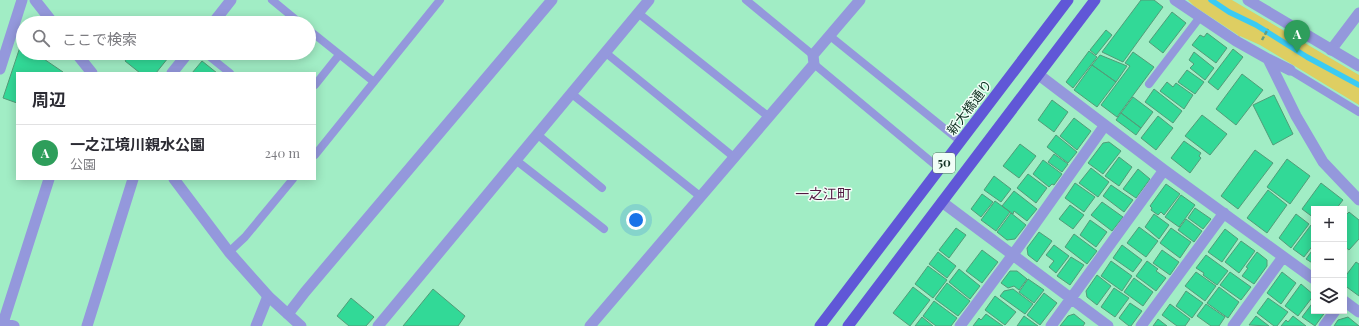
<!DOCTYPE html>
<html lang="ja">
<meta charset="utf-8">
<style>
:root{--surface:#fff;--page:#f7f7f7;--text:#2b2b33;--muted:#7c7c81;--line:#e1e1e2;--accent:#1a73e8}
body{margin:0;font-family:"Playfair Display","Noto Sans JP",serif;background:var(--page);color:var(--text)}
.controls{position:absolute;right:12px;bottom:12px;display:grid;overflow:hidden;border-radius:0px;box-shadow:0 2px 10px #0003}
.controls button{width:36px;height:36px;display:grid;place-items:center;padding:0;border:0;border-bottom:1px solid var(--line);background:var(--surface);color:var(--text);font:20px sans-serif}
.you{position:absolute;left:636px;top:220px;width:14px;height:14px;margin:-10px;border:3px solid #fff;border-radius:50%;background:#1a73e8;box-shadow:0 0 0 6px #1a73e833}
.badge{display:grid;place-items:center;width:26px;height:26px;border-radius:50%;background:var(--accent);color:#fff;font-size:13px;font-weight:700}
.pin{position:absolute;translate:-50% -33px;filter:drop-shadow(0 1px 2px #0008)}
.pin::after{content:'';position:absolute;top:21px;width:14px;height:12px;background:inherit;clip-path:polygon(0 0,100% 0,50% 100%)}
.list{margin:0;padding:0;list-style:none}
h2{display:flex;justify-content:space-between;align-items:center;height:52px;margin:0;padding:0 16px;font-size:17px}
h2 small{font-size:13px;font-weight:400;color:var(--muted)}
.list li{display:grid;grid-template-columns:26px 1fr auto;gap:12px;align-items:center;box-sizing:border-box;height:56px;padding:0 16px;border-top:1px solid var(--line)}
.list b{display:block;font-size:15px;white-space:nowrap}
.list p{margin:0;font-size:13px;white-space:nowrap;color:var(--muted)}
.list em{font-size:13px;font-style:normal;color:var(--muted)}
.icon{flex:none;width:22px;height:22px;fill:none;stroke:currentColor;stroke-width:2;stroke-linecap:round;stroke-linejoin:round}
.map{position:relative;flex:none;width:1359px;height:326px;overflow:hidden}
.search{position:absolute;background:var(--surface);box-shadow:0 2px 10px #0003;left:16px;top:16px;width:300px;height:44px;display:flex;align-items:center;gap:10px;box-sizing:border-box;padding:0 14px;border-radius:22px;color:var(--muted);font-size:15px}
.panel{position:absolute;background:var(--surface);box-shadow:0 2px 10px #0003;left:16px;top:72px;width:300px;height:108px;border-radius:0px}
.map>svg:first-child{display:block}
.green{fill:#dece62}
.lines{fill:none;stroke-linecap:round;stroke-linejoin:round}
.stream{stroke:#3acbf4;stroke-width:5.5}
.building{fill:#32d997;stroke:#529c78}
.path{stroke:#649d80;stroke-width:2.5;stroke-dasharray:4 2;stroke-linecap:butt}
.service{stroke:#9498dc;stroke-width:8}
.minor{stroke:#9498dc;stroke-width:11}
.tertiary{stroke:#9498dc;stroke-width:11}
.primary{stroke:#6057d7;stroke-width:11}
.labels{text-anchor:middle;stroke-width:3;stroke-linejoin:round;paint-order:stroke}
.shield{fill:#f0fef6;stroke:#556f62;stroke-width:1}
.shield-label{font-size:12px;font-weight:bold;fill:#123223}
.street-label{font-size:13px;fill:#123223;stroke:#f0fef6}
.neighbourhood-label{font-size:14px;fill:#521841;stroke:#f0fef6}
</style>
<div class="map">
<svg width="1359" height="326" viewBox="0 0 1359 326">
<rect width="100%" height="100%" fill="#a1edc5"/>
<path class="green" d="M 1188,0 L 1232,0 L 1359,75 L 1359,105 L 1260,45 L 1240,36 L 1239,38 L 1238,35 L 1194,6 Z"/>
<g class="lines">
<path class="stream" d="M 1211,0 L 1229,12 L 1256,25 L 1307,57 L 1359,85"/>
</g>
<path class="building" d="M 1141,0 L 1154,0 L 1163,7 L 1123,62 L 1102,52 Z
M 1172,12 L 1186,23 L 1163,53 L 1149,42 Z
M 1106,30 L 1112,35 L 1096,55 L 1090,50 Z
M 1207,33 L 1227,48 L 1216,63 L 1192,45 L 1200,35 L 1204,37 Z
M 21,44 L 23,45 L 23,53 L 35,53 L 63,72 L 62,73 L 17,73 L 17,103 L 3,98 Z
M 1233,49 L 1243,57 L 1218,90 L 1208,82 Z
M 1089,51 L 1097,57 L 1073,88 L 1066,82 Z
M 1133,52 L 1154,67 L 1117,117 L 1101,105 L 1130,66 L 1125,63 Z
M 1194,52 L 1214,68 L 1205,80 L 1190,68 L 1194,64 L 1189,60 Z
M 131,53 L 172,53 L 156,73 L 140,73 L 125,61 Z
M 1100,55 L 1127,66 L 1116,82 L 1092,65 Z
M 202,61 L 217,73 L 192,73 Z
M 1092,65 L 1116,82 L 1097,107 L 1074,90 Z
M 1187,70 L 1204,82 L 1195,94 L 1178,82 Z
M 1242,74 L 1263,90 L 1236,125 L 1216,109 Z
M 1167,82 L 1173,87 L 1176,83 L 1193,95 L 1184,109 L 1160,91 Z
M 1154,89 L 1182,111 L 1173,123 L 1145,102 Z
M 1274,95 L 1293,134 L 1273,145 L 1253,105 Z
M 1133,97 L 1153,112 L 1141,128 L 1121,113 Z
M 1052,100 L 1068,112 L 1054,132 L 1038,120 Z
M 1121,113 L 1141,128 L 1136,135 L 1116,120 Z
M 1202,115 L 1227,134 L 1210,155 L 1185,136 Z
M 1158,116 L 1173,128 L 1156,150 L 1141,138 Z
M 1074,118 L 1091,131 L 1077,150 L 1060,136 Z
M 1056,135 L 1077,152 L 1068,163 L 1047,147 Z
M 1184,141 L 1201,153 L 1199,156 L 1201,158 L 1190,173 L 1171,158 Z
M 1109,142 L 1121,151 L 1103,174 L 1088,163 L 1103,143 Z
M 1020,144 L 1036,156 L 1019,178 L 1003,166 Z
M 1255,150 L 1273,163 L 1238,209 L 1221,196 Z
M 1054,154 L 1068,164 L 1062,172 L 1048,162 Z
M 1119,157 L 1132,167 L 1119,186 L 1105,176 Z
M 1287,159 L 1310,176 L 1290,204 L 1267,187 Z
M 1043,160 L 1062,174 L 1054,185 L 1052,184 L 1049,187 L 1033,174 Z
M 1091,168 L 1109,182 L 1098,197 L 1079,183 Z
M 1138,169 L 1150,179 L 1136,198 L 1123,189 Z
M 1028,174 L 1047,188 L 1036,203 L 1017,188 Z
M 994,176 L 1011,189 L 1001,202 L 984,190 Z
M 1075,183 L 1095,197 L 1084,212 L 1065,198 Z
M 1321,183 L 1343,200 L 1336,209 L 1314,209 L 1314,218 L 1302,209 Z
M 1166,184 L 1180,194 L 1164,215 L 1161,212 L 1158,215 L 1151,210 L 1152,208 L 1150,206 Z
M 1111,185 L 1133,200 L 1124,212 L 1103,196 Z
M 1268,190 L 1287,205 L 1267,233 L 1247,218 Z
M 1014,191 L 1037,209 L 1027,221 L 1014,211 L 1013,214 L 1002,206 Z
M 982,194 L 993,202 L 981,217 L 971,209 Z
M 1181,195 L 1195,205 L 1179,227 L 1165,217 Z
M 995,201 L 1010,212 L 996,231 L 981,220 Z
M 1102,202 L 1123,217 L 1112,231 L 1091,215 Z
M 1070,205 L 1084,215 L 1073,229 L 1059,219 Z
M 1195,208 L 1211,219 L 1203,229 L 1188,218 Z
M 1349,212 L 1359,220 L 1359,239 L 1349,250 L 1344,246 L 1344,217 Z
M 1011,213 L 1026,225 L 1015,239 L 1007,240 L 997,232 Z
M 1154,214 L 1169,225 L 1159,239 L 1145,227 Z
M 1296,214 L 1309,224 L 1291,248 L 1279,238 Z
M 1186,219 L 1202,231 L 1194,242 L 1178,230 Z
M 1090,220 L 1107,232 L 1096,247 L 1080,235 Z
M 1311,225 L 1314,228 L 1314,244 L 1304,257 L 1293,249 Z
M 1139,227 L 1158,241 L 1146,257 L 1127,243 Z
M 956,228 L 966,235 L 949,258 L 939,250 Z
M 1171,228 L 1191,242 L 1180,258 L 1160,243 Z
M 1225,229 L 1238,239 L 1222,262 L 1208,252 Z
M 1039,232 L 1052,241 L 1037,262 L 1028,255 L 1027,248 Z
M 1074,234 L 1097,251 L 1087,264 L 1065,247 Z
M 1241,241 L 1255,251 L 1239,273 L 1225,262 Z
M 1054,245 L 1069,256 L 1056,273 L 1049,267 L 1054,261 L 1046,255 Z
M 1122,245 L 1142,260 L 1133,272 L 1113,258 Z
M 1314,248 L 1314,264 L 1306,259 Z
M 982,250 L 998,262 L 982,283 L 966,271 Z
M 1162,250 L 1179,262 L 1170,275 L 1153,263 Z
M 938,252 L 956,266 L 947,278 L 929,264 Z
M 1257,252 L 1267,260 L 1267,266 L 1254,284 L 1242,276 L 1248,268 L 1246,267 Z
M 1206,255 L 1228,271 L 1217,285 L 1203,275 L 1204,273 L 1196,268 Z
M 1071,257 L 1084,265 L 1070,285 L 1057,276 Z
M 1111,261 L 1132,276 L 1122,291 L 1101,276 Z
M 1147,261 L 1158,269 L 1156,271 L 1166,278 L 1156,291 L 1136,276 Z
M 1356,262 L 1359,264 L 1359,296 L 1344,285 L 1344,278 Z
M 928,266 L 947,280 L 933,298 L 915,284 Z
M 959,269 L 980,286 L 970,299 L 949,282 Z
M 1010,271 L 1017,271 L 1027,279 L 1019,290 L 1014,286 L 1008,288 L 1001,283 Z
M 1196,272 L 1216,286 L 1205,301 L 1185,286 Z
M 1230,272 L 1251,287 L 1241,300 L 1220,285 Z
M 1282,272 L 1296,283 L 1281,304 L 1267,293 Z
M 1097,275 L 1111,286 L 1097,305 L 1087,297 L 1086,291 Z
M 1134,278 L 1153,292 L 1143,306 L 1124,292 Z
M 1028,279 L 1044,290 L 1034,303 L 1019,292 Z
M 947,283 L 970,301 L 958,316 L 935,299 Z
M 1301,284 L 1314,295 L 1298,316 L 1285,306 Z
M 913,287 L 930,300 L 910,326 L 893,313 Z
M 1219,287 L 1239,302 L 1228,318 L 1207,303 Z
M 1114,288 L 1129,298 L 1115,317 L 1101,307 Z
M 433,289 L 465,316 L 458,326 L 403,326 Z
M 1013,289 L 1033,304 L 1025,314 L 1000,296 L 1004,291 Z
M 1186,291 L 1203,303 L 1192,318 L 1176,306 Z
M 1044,293 L 1057,303 L 1040,325 L 1027,315 Z
M 995,296 L 1016,312 L 1005,325 L 985,310 Z
M 351,298 L 374,317 L 366,326 L 349,326 L 337,316 Z
M 1268,298 L 1288,312 L 1277,326 L 1274,326 L 1257,313 Z
M 934,301 L 957,318 L 951,326 L 936,326 L 923,316 Z
M 1314,301 L 1314,311 L 1326,311 L 1315,326 L 1302,317 Z
M 1130,303 L 1142,311 L 1131,326 L 1129,326 L 1119,318 Z
M 1170,304 L 1190,319 L 1185,326 L 1177,326 L 1162,315 Z
M 1206,304 L 1225,317 L 1219,326 L 1211,326 L 1197,316 Z
M 986,314 L 1003,326 L 973,326 L 979,318 L 981,320 Z
M 1074,314 L 1085,323 L 1083,326 L 1060,326 L 1068,316 Z
M 1024,316 L 1038,326 L 1017,326 Z
M 1256,316 L 1269,326 L 1249,325 Z
M 1293,316 L 1306,326 L 1281,326 L 1286,320 L 1288,322 Z
M 922,317 L 933,326 L 915,326 Z
M 1348,317 L 1359,326 L 1334,326 L 1338,320 Z
M 1158,319 L 1167,326 L 1153,326 Z"/>
<g class="lines">
<path class="path" d="M 1262,40 L 1268,29"/>
<path class="service" d="M 272,0 L 300,23
M 746,0 L 813,55
M 638,13 L 769,117
M 309,30 L 374,82
M 830,36 L 960,141
M 205,53 L 230,73
M 606,53 L 735,158
M 814,64 L 940,169
M 1290,70 L 1359,112
M 1149,84 L 1200,17
M 315,85 L 339,55
M 572,94 L 701,197
M 538,135 L 602,188
M 315,155 L 440,0
M 517,161 L 604,229
M 229,252 L 245,237 L 293,179"/>
<path class="minor" d="M 1175,0 L 1236,41 L 1268,59 L 1296,116 L 1323,162 L 1359,200
M 213,23 L 231,0
M 1331,50 L 1359,13
M 1268,59 L 1290,70
M 0,69 L 22,0
M 172,73 L 188,53
M 1039,75 L 1164,170 L 1314,279
M 942,202 L 1108,326
M 1344,301 L 1359,312
M 288,314 L 305,292 L 552,0
M 14,326 L 3,323 L 49,179
M 87,326 L 133,179
M 256,326 L 268,296
M 378,326 L 649,0
M 590,326 L 814,64 L 813,55 L 860,0
M 960,326 L 1020,245 L 1105,125
M 1051,326 L 1164,170
M 1141,326 L 1224,213
M 1233,326 L 1283,257
M 1324,326 L 1335,311"/>
<path class="tertiary" d="M 35,0 L 53,23
M 1248,0 L 1359,66
M 76,53 L 92,73
M 174,179 L 229,252 L 268,296 L 301,326"/>
<path class="primary" d="M 820,326 L 1068,0
M 848,326 L 1095,0"/>
</g>
<g class="labels">
<rect class="shield" x="933" y="153" width="22" height="20" rx="3"/>
<g class="shield-label">
<text x="944" y="167">50</text>
</g>
<g class="street-label">
<text transform="translate(969 107) rotate(-53)" y="5">新大橋通り</text>
</g>
<g class="neighbourhood-label">
<text x="823" y="199">一之江町</text>
</g>
</g>
</svg>
<div class="controls">
<button>+</button>
<button>−</button>
<button><svg class="icon" aria-label="layers" viewBox="0 0 24 24"><path d="M12 4l9 5-9 5-9-5zM3 14l9 5 9-5"/></svg></button>
</div>
<div class="you"></div>
<div class="pin badge" style="left:1297px;top:53px;background:#2e9e5b">A</div>
<div class="search"><svg class="icon" aria-label="search" viewBox="0 0 24 24"><circle cx="10" cy="10" r="6"/><path d="M15 15l6 6"/></svg>ここで検索</div>
<section class="panel">
<h2>周辺<small></small></h2>
<ul class="list">
<li><span class="badge" style="background:#2e9e5b">A</span><div><b>一之江境川親水公園</b><p>公園</p></div><em>240 m</em></li>
</ul>
</section>
</div>
